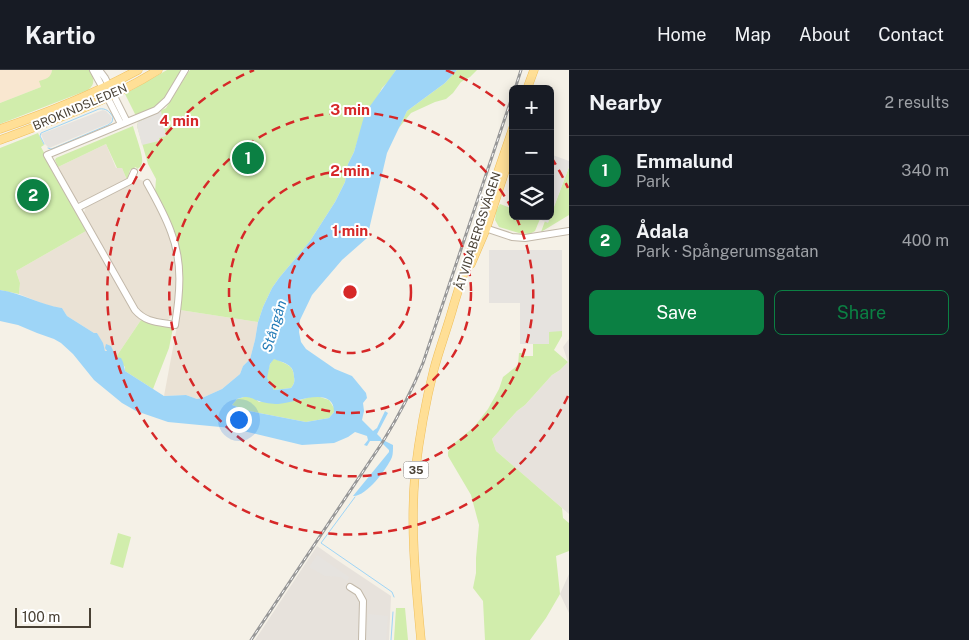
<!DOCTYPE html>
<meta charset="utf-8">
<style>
:root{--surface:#171b24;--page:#20242c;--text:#f1f3f6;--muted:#9ea1a6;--line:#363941;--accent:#0b8043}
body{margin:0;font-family:"Public Sans",sans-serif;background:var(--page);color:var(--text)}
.controls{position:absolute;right:15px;top:15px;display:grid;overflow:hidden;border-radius:8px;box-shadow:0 2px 12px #0003}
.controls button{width:45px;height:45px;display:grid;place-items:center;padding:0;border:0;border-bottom:1px solid var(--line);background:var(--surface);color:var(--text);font:25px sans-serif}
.scale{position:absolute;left:15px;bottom:12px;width:76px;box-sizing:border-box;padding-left:5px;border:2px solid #494135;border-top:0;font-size:14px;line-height:18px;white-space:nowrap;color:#494135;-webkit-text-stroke:4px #fff;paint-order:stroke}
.you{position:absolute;left:238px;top:349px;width:18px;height:18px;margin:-12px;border:4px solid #fff;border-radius:50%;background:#1a73e8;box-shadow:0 0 0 8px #1a73e833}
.badge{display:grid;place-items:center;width:32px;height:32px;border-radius:50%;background:var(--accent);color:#fff;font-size:16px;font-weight:700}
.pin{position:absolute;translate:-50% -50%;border:2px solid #fff;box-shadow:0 1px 5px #0006}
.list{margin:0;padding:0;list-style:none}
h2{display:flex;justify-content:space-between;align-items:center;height:65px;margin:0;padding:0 20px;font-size:21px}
h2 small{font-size:16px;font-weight:400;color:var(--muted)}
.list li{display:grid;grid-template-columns:32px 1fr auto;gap:15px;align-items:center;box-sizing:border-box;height:70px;padding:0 20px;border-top:1px solid var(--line)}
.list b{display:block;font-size:19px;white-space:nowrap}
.list p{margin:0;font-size:16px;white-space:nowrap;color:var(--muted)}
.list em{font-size:16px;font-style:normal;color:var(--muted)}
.actions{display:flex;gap:10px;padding:15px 20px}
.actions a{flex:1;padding:11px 0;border:1px solid var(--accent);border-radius:8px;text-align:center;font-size:18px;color:var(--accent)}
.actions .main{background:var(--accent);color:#fff}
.icon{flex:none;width:28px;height:28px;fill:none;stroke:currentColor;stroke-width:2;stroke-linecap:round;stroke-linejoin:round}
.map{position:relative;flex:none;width:569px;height:570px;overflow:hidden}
header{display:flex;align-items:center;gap:30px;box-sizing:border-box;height:70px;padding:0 25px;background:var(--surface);border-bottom:1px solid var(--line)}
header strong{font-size:24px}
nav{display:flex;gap:28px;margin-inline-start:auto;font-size:18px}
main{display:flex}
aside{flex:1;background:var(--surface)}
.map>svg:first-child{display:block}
.residential{fill:#eae2d5}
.commercial{fill:#f9e7d0}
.industrial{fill:#e7e2dc}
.green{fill:#d1edac}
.parking{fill:#e6e3df}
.water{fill:#9ed5f7;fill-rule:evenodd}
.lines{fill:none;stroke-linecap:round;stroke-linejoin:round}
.stream{stroke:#9ed5f7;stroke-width:1}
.minor-casing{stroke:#c2b8a9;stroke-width:8}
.major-casing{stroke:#efbf5b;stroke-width:9}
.minor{stroke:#fff;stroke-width:6}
.major{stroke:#ffdf96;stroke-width:8}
.rail-casing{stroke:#979797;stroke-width:3}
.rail{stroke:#fff;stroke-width:1;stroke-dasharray:4;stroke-linecap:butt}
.ring{fill:none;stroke:#d62828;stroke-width:2.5;stroke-dasharray:9 6}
.labels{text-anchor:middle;stroke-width:4;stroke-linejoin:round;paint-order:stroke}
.shield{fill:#fff;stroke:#807a72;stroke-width:1}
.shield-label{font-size:11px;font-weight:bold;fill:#494135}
.street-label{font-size:12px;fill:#494135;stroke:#fff}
.water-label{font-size:14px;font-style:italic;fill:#227bb7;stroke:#fff}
.centre{fill:#d62828;stroke:#fff;stroke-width:2.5}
.ring-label{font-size:15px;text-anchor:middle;font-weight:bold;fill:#d62828;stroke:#fff;stroke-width:4;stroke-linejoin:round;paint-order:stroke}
</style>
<header>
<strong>Kartio</strong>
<nav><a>Home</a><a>Map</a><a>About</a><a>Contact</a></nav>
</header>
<main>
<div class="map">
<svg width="569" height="570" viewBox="0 0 569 570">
<rect width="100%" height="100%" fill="#f5f1e7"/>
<path class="residential" d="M 106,74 L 116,98 L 122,98 L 127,110 L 83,132 L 77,131 L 58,97 Z
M 138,109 L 144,111 L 167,157 L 172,172 L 175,188 L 177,223 L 173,245 L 168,250 L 149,247 L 142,243 L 139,239 L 84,143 L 86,136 Z
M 86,161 L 132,240 L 141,250 L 116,287 L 113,281 L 107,280 L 105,281 L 102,273 L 97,263 L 94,263 L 67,246 L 62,238 L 49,236 L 19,224 L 20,213 L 16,201 Z
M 180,240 L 258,252 L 255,270 L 250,289 L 243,296 L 240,304 L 222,319 L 202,328 L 197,329 L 186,325 L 164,326 Z"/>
<path class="commercial" d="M 0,0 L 52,0 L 51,6 L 41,17 L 0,33 Z"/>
<path class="industrial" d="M 569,269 L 569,444 L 496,381 L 492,369 L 517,341 L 525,335 L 552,305 L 560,300 L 568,292 L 563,277 Z
M 317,476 L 334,488 L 391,526 L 389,570 L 255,570 Z
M 569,504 L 569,543 L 560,524 Z"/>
<path class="green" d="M 52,0 L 89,0 C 94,7 96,14 88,20 L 0,54 L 0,33 L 41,17 L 39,11 C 46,9 51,8 52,0 Z
M 167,0 L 183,0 L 165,29 L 155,37 L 136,45 L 135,44 L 125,24 Z
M 190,0 L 396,0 L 388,12 L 382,18 L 360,63 L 354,82 L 348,94 L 345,112 L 335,132 L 310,171 L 279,208 L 272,218 L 263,237 L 258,252 L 180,240 L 182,218 L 182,202 L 155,122 L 156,109 L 148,94 L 137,56 L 138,52 L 166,38 L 187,4 Z
M 457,0 L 477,0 L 470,7 L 461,12 L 453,23 L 446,29 L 435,32 L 411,43 L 398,59 L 407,41 L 445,13 Z
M 133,56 C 135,64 144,86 142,93 C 141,97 140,97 137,99 L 136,97 L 130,100 L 127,110 L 122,98 L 117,98 L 106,74 L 58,97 L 55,90 L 56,88 Z
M 38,63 L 44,75 L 41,77 L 86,161 L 16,201 L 20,213 L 19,224 L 0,220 L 0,78 Z
M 569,97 L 569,145 L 541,162 L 545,151 L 548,152 Z
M 500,134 L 513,139 L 513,146 L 532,146 L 540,149 L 535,161 L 530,164 L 519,163 L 499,157 L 495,150 L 496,141 Z
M 141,250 L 146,252 L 173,258 L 169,278 L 153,319 L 125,301 L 125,297 L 116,287 Z
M 549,261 L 562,261 L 562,266 L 554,280 L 568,292 L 560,300 L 552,305 L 525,335 L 517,341 L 492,369 L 496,381 L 562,438 L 563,448 L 569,453 L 569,481 L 556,486 L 560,524 L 546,548 L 530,570 L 485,570 L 483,531 L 473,518 L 476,503 L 476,488 L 479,455 L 471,425 L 448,386 L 448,382 L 452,375 L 474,357 L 488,339 L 499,319 L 503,307 L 518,295 L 519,283 L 522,283 L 524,286 L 533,286 L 533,274 L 549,274 Z
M 274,288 C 284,294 294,294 294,307 C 295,312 294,314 291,318 L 274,320 L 266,308 L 270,294 Z
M 244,327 L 253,327 L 259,332 L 300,330 L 310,327 L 320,327 L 329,330 L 334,338 L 334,342 L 329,348 L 306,352 L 249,341 L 232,335 L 237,329 Z
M 118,463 L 131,467 L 123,498 L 110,494 Z
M 396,538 L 405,538 L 408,570 L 394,570 Z"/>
<path class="parking" d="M 103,40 L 106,41 L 110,45 L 112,48 L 110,53 L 49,78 L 45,74 L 41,64 Z
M 161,41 L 166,66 L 159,68 L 159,71 L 142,75 L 137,56 L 138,52 Z
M 550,84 L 569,91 L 569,97 L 548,153 L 532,146 L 550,146 Z
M 489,180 L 562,180 L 562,261 L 549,262 L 549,274 L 520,274 L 520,233 L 489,233 Z
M 317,485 L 349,507 L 347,511 L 341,507 L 325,506 L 309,497 Z
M 368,544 L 388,546 L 386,570 L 366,570 Z"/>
<path class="water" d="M 396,0 L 457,0 L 445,13 L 407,41 L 387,83 L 367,168 L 342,190 L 312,225 L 300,250 L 299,262 L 301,272 L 306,279 L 335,299 L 352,306 L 366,323 L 367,328 L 363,333 L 364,341 L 362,350 L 373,361 L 377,358 L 385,341 L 388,343 L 377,364 L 381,368 L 381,369 L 393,375 C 393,379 393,384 392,387 C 387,399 366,427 353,426 L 389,382 L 389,380 L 380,371 L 370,371 L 367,376 L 364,375 L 368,370 L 367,366 L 355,362 L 348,367 L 334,373 L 302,375 L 231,358 L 168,352 L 136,341 L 122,333 L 94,310 L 73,284 L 61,273 L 54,269 L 37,263 L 18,255 L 0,251 L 0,220 C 22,223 40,235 62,238 L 67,246 L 94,263 L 97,263 L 103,273 L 105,281 L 107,281 L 105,278 L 106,274 L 111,276 L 116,287 L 121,288 L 123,292 L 125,301 L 164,326 L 186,325 L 197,329 L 202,328 L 222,319 L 240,304 L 243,296 L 250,289 L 255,270 L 258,252 L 263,237 L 272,218 L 279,208 L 310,171 L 335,132 L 345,112 L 348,94 L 354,82 L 365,43 ZM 274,289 C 284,293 294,294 294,307 C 295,312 294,314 291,318 L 274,320 L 267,308 L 270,294 ZM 244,327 C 252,327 252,329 259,331 C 264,333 272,334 278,334 C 293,334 334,314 334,342 L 329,348 L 306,352 L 249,341 L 232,335 L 237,329 Z"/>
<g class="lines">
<path class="stream" d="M 44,74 L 40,66 L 41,63 L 99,39 C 106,38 109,41 113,47 L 112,52 L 108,55 L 54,78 L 51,79 L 48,78
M 355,427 L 321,473 L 392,522 L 394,527
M 391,570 L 393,542"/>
<defs>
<path id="minor" d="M 93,0 L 99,11 L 121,54
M 99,0 L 105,8 L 127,52
M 147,113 C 156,129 165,145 171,162 C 183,192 180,224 175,255 C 160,252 146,253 135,240 L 47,85 L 156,40 L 167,30 L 185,0
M 77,138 L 130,111 L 134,102
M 482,157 L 512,167 L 525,168 L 569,161
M 350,517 L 358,522 L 363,531 L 362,570"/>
<path id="major" d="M 527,19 L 534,0
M 0,59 C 47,43 94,24 138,0
M 0,70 C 54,50 109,31 158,0
M 471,194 L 486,159 L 513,76
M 421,570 C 416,515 410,459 415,404 C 419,369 425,334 434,299 C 440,277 448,256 454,234 C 472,175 493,117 513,58"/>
</defs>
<use href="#minor" class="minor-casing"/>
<use href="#major" class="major-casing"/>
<use href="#minor" class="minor"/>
<use href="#major" class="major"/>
<defs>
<path id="rail" d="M 515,19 L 521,0
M 251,570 L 382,373 C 398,347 412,321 423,293 L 513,24"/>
</defs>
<use href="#rail" class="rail-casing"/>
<use href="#rail" class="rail"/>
</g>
<g class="ring">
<circle cx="350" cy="222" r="61"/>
<circle cx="350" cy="222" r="121"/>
<path d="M516 147A182 182 0 1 1 512 139"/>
<path d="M568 326A242 242 0 1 1 254 0M446 0A242 242 0 0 1 512 42M551 87A242 242 0 0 1 568 118"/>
</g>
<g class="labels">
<rect class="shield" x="403.5" y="391.5" width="25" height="17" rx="4"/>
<g class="shield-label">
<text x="416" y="404">35</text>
</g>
<g class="street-label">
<text transform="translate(80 37) rotate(-23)" y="4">BROKINDSLEDEN</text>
<text transform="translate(478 161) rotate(-72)" y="4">ÅTVIDABERGSVÄGEN</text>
</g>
<g class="water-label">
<text transform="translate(274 256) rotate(-73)" y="5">Stångån</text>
</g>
</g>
<circle cx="350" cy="222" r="8" class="centre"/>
<g class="ring-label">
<text x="350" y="45">3 min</text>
<text x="179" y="56">4 min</text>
<text x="350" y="106">2 min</text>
<text x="350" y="166">1 min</text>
</g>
</svg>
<div class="controls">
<button>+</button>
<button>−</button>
<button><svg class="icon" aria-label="layers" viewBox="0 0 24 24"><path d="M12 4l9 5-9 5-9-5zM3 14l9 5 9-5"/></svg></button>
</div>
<div class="scale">100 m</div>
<div class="you"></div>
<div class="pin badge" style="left:248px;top:88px">1</div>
<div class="pin badge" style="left:33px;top:125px">2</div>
</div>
<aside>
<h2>Nearby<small>2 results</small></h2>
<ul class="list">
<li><span class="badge">1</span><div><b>Emmalund</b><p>Park</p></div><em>340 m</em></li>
<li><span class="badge">2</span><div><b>Ådala</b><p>Park · Spångerumsgatan</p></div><em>400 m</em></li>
</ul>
<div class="actions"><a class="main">Save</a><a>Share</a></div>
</aside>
</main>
